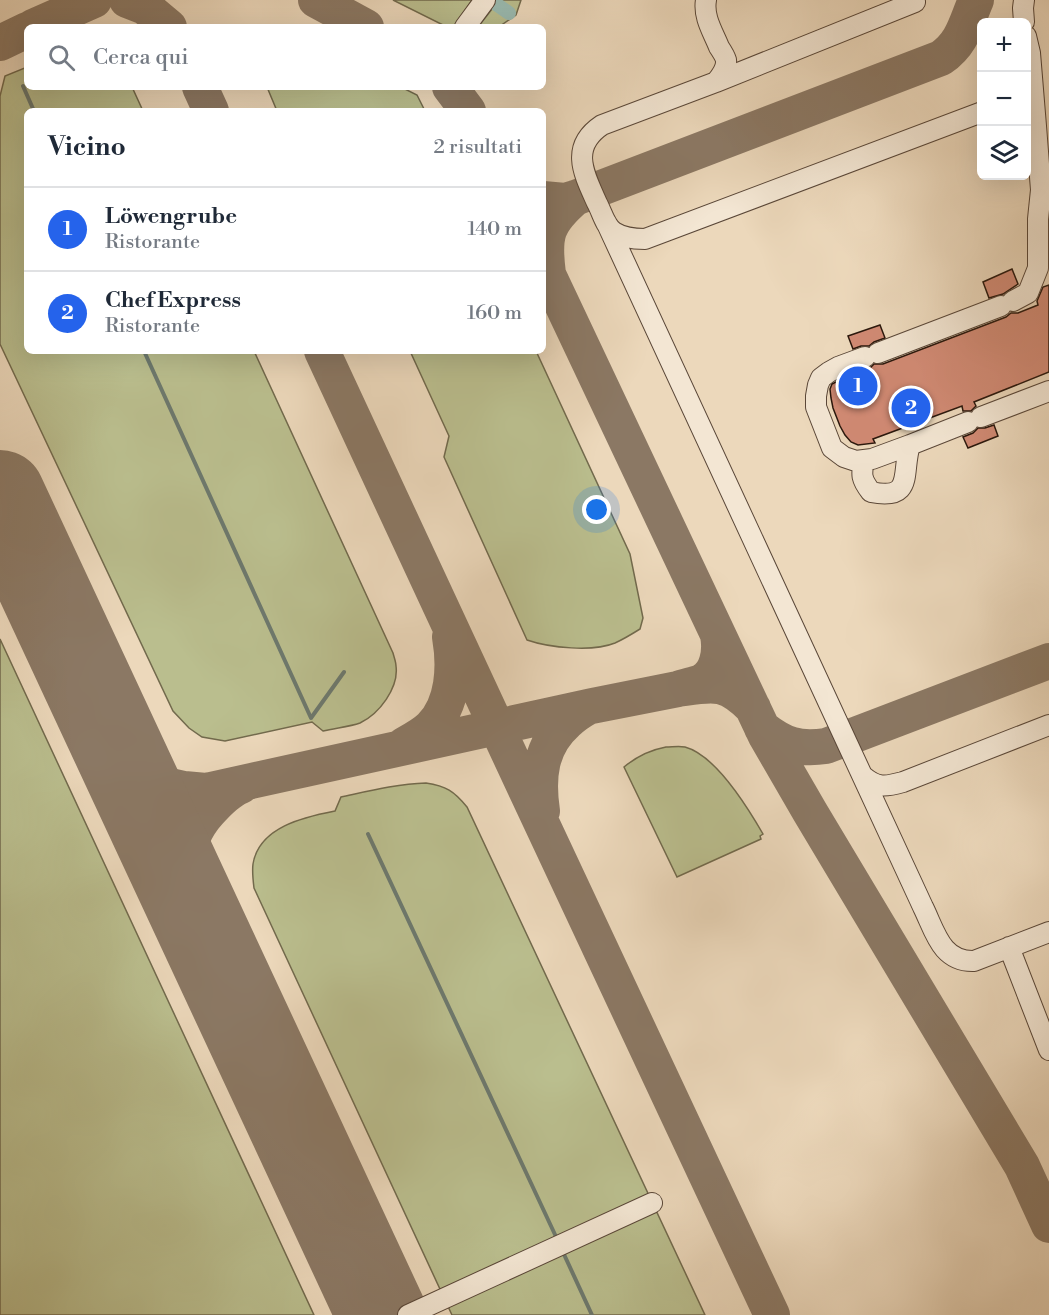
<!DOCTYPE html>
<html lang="it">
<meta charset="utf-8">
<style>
:root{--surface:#fff;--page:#f6f6f7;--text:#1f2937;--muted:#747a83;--line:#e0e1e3;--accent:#2563eb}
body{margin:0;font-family:"Libre Bodoni",serif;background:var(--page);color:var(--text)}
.controls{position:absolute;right:18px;top:18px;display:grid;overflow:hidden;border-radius:9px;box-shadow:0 6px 24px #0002}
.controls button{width:54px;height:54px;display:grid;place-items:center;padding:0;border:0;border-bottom:2px solid var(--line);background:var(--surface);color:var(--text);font:30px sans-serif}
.you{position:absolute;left:597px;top:510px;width:21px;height:21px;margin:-15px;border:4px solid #fff;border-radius:50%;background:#1a73e8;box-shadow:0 0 0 9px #1a73e833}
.badge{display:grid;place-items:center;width:39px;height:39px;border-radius:50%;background:var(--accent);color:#fff;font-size:20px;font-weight:700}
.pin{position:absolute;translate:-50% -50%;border:3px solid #fff;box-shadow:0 2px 6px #0006}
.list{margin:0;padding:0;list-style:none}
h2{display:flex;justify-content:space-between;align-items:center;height:78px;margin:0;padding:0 24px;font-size:26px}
h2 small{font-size:20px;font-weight:400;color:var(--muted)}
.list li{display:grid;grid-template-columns:39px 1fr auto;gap:18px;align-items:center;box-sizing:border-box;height:84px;padding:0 24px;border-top:2px solid var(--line)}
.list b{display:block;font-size:22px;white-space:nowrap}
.list p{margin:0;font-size:20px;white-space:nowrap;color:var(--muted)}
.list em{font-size:20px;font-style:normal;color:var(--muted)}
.icon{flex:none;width:33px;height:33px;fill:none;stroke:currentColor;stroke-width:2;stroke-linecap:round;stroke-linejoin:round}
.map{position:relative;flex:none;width:1049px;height:1315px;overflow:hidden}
.search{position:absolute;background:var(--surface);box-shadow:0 6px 24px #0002;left:24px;top:24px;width:522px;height:66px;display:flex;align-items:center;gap:15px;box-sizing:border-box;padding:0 21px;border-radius:9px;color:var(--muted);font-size:22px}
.panel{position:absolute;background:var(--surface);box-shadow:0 6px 24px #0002;left:24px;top:108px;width:522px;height:246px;border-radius:9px}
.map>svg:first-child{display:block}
.green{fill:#babe8e;stroke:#726a4d;stroke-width:1.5}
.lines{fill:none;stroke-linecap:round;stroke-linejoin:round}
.stream{stroke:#6d796e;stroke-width:4}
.canal{stroke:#99bab0;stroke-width:14}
.taxiway{stroke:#8b7864;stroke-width:36}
.runway{stroke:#8b7864;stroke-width:90}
.building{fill:#d18a74;stroke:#2a170c;stroke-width:1.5}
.minor-casing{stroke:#5a4738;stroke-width:22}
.minor{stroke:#f3e6d3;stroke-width:20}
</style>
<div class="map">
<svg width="1049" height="1315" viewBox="0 0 1049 1315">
<rect width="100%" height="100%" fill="#ecd8bb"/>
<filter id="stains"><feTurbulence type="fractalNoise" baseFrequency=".00333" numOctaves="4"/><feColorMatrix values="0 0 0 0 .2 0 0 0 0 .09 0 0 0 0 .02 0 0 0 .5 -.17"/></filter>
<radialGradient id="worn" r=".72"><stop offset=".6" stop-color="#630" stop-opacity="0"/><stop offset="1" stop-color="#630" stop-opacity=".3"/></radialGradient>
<path class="green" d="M 393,0 L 472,0 L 454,27 L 447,27 Z
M 499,0 L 521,0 L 516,15 L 500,26 L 478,27 Z
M 27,67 L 27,87 L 132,87 L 143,111 L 27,111 L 27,351 L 254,351 L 393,653 C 394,657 396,662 396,666 C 399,688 379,714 360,723 C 349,727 334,728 323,731 L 312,722 L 225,741 L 202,737 L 189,728 L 173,711 L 0,344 L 0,96 L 5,76 Z
M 267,87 L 401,87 L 417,95 L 425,111 L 277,111 Z
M 410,351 L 536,351 L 630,554 L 643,618 L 640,629 C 632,634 624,639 615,643 C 593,652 550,648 527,640 L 444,457 L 449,436 Z
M 0,639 L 314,1315 L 0,1315 Z
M 666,747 C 672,747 679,746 685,747 C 715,755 748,808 763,834 L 760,836 L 761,839 L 677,877 L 624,767 C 636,757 650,750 666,747 Z
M 426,783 C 446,786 454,791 467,807 L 705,1315 L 452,1315 L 254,888 C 253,880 252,872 253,864 C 259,827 304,817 335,811 L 341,797 C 369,791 397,784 426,783 Z"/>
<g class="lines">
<path class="stream" d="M 23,86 L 34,111
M 144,351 L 311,718 L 344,672
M 368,834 L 558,1241
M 562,1250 L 592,1315"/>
<path class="canal" d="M 496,4 L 509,13"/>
<path class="taxiway" d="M 127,0 L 145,7 L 169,27
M 316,0 L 366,27
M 33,27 L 94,0
M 0,43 L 27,30
M 200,87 L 211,111
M 450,87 L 468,111
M 543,199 L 565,201 L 575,198 L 941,58 C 963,43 966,23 976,0
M 543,264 L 766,736 L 810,812 L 1022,1166 L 1049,1225
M 548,274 C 543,236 546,223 575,198
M 322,351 L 526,790 L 772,1315
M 718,635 C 721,651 718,674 701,682 C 694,685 685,686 678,689 C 714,684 725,680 753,708
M 100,709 L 128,759 L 145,773 L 166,785 L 184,789 L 206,791 L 592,706 L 678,689
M 762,728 C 784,745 798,750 826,746 L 1049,661
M 404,745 C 413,740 424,734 431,727 C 454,704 455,666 450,637
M 542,811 C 537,777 540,746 567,722 C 573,716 579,712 586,708
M 209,944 C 192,898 170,855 209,812 C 218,802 228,791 241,786"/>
<path class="runway" d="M 0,495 L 382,1315"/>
</g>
<path class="building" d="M 1012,269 L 1018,284 L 1003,294 L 989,298 L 983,282 Z
M 1049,285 L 1049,372 L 974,402 L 976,406 L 971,411 L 963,411 L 962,406 L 873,439 L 875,443 L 858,445 L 851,442 L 845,435 L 840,426 L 833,408 L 831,398 L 830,389 L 832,384 L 836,382 L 843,378 L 869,369 L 874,364 L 883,364 L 1006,317 L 1011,313 L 1018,313 L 1038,305 L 1037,301 L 1043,287 Z
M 880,325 L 885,338 L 874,342 L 869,346 L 861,346 L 853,349 L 848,336 Z
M 994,425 L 998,436 L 968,448 L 963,437 L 973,433 L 978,428 L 985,428 Z"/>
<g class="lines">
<defs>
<path id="minor" d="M 706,0 C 703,17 713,32 719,47 C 721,50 725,56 726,60 C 727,69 721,76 716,82 L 602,125 C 569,147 584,174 597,203 C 602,212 605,226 614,232 C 623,238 635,239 645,239 L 982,112
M 1024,22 L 1023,8 L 1024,0
M 465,27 L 485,0
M 1026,36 L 1030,53 L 1036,126
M 716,82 L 915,2
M 607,224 L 923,907 C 935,931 941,962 974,961 L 1049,932
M 1013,301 L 1028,293 L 1038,268 L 1038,219 L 1041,190 L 1036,126 L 1032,119 L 1026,114
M 878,353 L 1001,306
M 981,417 L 1049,391
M 910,445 L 968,422
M 864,460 C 861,475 861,479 871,492 C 915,501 901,472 910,445 L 872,459 L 856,461 L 844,457 L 832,448 L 816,407 L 816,396 L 818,385 L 821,378 L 829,372 L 838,367 L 865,357
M 863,776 C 877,788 885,787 903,782 L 1049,725
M 1009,947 L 1049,1050
M 408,1315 L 652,1203"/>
</defs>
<use href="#minor" class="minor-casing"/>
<use href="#minor" class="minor"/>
</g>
<rect width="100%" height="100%" filter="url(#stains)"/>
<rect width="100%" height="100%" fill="url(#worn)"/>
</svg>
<div class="controls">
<button>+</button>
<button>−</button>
<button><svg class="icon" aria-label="layers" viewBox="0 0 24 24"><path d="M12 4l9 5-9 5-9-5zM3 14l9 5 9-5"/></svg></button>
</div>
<div class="you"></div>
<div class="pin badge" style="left:858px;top:386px">1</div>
<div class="pin badge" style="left:911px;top:408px">2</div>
<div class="search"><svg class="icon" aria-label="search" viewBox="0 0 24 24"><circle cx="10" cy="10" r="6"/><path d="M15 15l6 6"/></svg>Cerca qui</div>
<section class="panel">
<h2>Vicino<small>2 risultati</small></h2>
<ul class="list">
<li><span class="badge">1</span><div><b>Löwengrube</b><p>Ristorante</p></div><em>140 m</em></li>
<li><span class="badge">2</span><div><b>Chef Express</b><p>Ristorante</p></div><em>160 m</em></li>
</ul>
</section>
</div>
